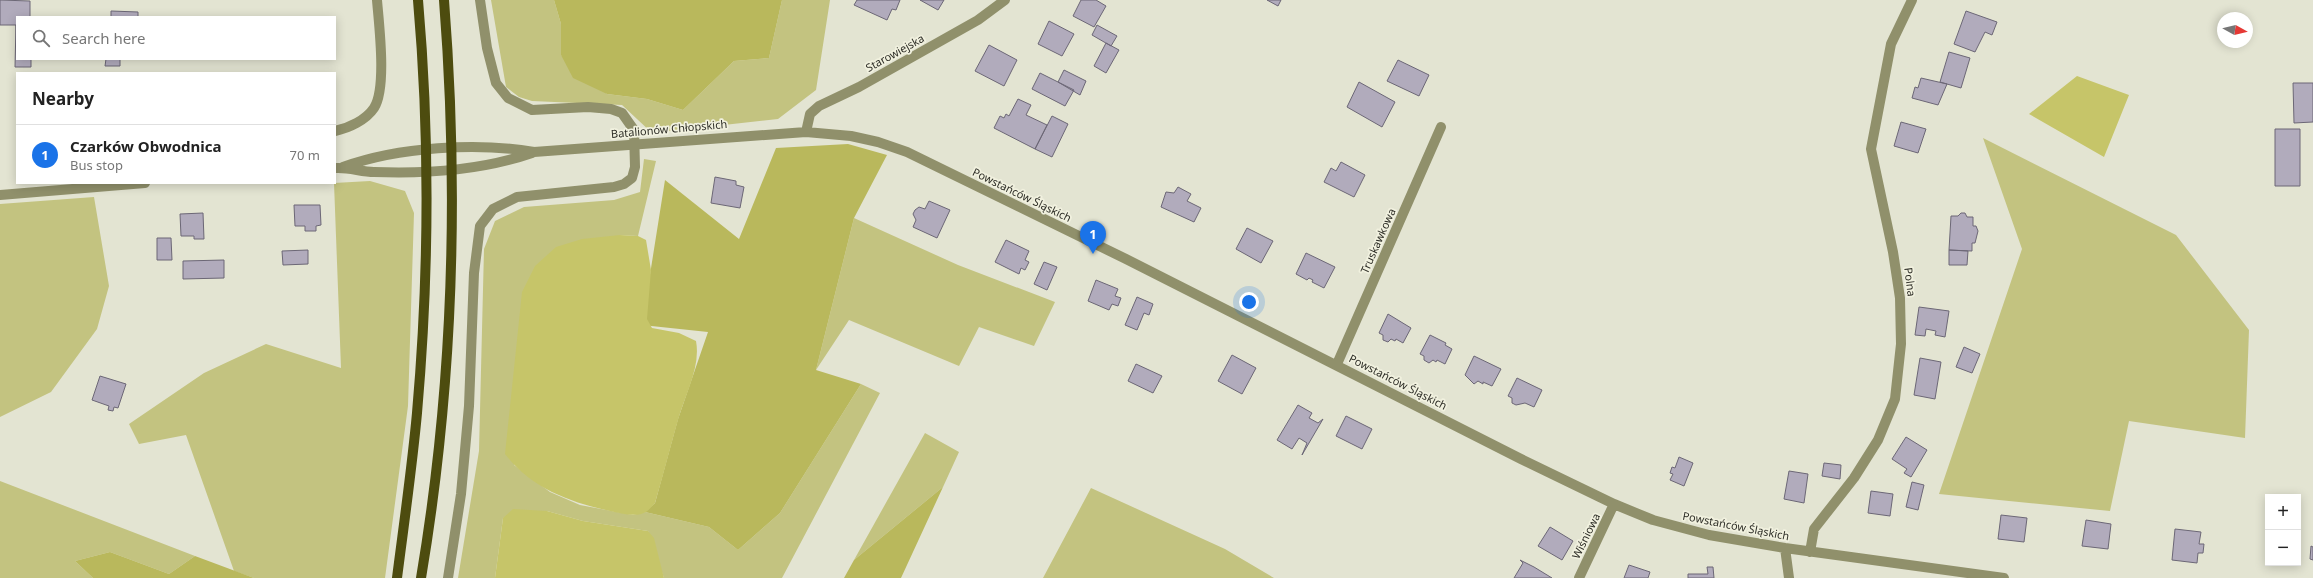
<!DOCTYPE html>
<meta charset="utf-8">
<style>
:root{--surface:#fff;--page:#f6f6f6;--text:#222;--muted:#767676;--line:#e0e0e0;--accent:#1a73e8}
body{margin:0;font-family:"Noto Sans",sans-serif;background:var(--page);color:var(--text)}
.controls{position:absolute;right:12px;bottom:12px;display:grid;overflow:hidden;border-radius:0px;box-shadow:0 2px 10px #0003}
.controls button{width:36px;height:36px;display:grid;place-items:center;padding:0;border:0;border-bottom:1px solid var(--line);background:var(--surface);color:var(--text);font:20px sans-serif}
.compass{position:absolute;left:2217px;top:12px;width:36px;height:36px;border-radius:50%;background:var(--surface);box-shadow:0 2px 10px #0003;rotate:98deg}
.you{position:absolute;left:1249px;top:302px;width:14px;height:14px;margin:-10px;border:3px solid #fff;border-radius:50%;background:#1a73e8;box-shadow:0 0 0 6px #1a73e833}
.badge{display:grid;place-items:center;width:26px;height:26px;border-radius:50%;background:var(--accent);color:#fff;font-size:13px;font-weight:700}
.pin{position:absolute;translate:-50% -33px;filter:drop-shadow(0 1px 2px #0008)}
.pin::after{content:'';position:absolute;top:21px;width:14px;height:12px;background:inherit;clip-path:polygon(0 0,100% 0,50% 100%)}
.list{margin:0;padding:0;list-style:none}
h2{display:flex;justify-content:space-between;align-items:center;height:52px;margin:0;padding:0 16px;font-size:17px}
h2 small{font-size:13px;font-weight:400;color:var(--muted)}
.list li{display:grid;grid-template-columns:26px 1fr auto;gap:12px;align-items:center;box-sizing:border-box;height:60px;padding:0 16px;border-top:1px solid var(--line)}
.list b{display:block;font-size:15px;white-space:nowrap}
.list p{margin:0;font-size:13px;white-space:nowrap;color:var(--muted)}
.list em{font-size:13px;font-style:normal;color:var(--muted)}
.icon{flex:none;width:22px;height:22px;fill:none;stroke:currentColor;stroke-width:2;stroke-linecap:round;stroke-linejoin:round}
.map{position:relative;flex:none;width:2313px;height:578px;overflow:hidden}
.search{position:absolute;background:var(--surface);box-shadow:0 2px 10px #0003;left:16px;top:16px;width:320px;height:44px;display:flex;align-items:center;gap:10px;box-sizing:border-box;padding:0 14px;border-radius:0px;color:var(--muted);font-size:15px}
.panel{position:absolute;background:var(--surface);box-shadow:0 2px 10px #0003;left:16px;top:72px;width:320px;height:112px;border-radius:0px}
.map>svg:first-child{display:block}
.green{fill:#c3c380}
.forest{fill:#b9b85c}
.water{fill:#c6c569}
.building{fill:#b1abbc;stroke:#6c6776}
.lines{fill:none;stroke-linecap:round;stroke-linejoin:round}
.minor{stroke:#90906b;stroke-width:10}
.major{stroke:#4d4c0f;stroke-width:10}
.labels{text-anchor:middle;stroke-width:3.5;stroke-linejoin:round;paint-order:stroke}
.street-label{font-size:11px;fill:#2e2e27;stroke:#f1f1df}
</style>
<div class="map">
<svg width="2313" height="578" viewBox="0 0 2313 578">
<rect width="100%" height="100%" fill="#e3e4d2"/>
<path class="green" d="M 491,0 L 554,0 L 561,24 L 561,55 L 607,94 L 647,99 L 683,110 L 734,61 L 769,58 L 782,0 L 830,0 L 816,90 L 778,119 L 652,133 L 622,105 L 532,101 L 519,97 L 506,87 Z
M 1983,138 L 2176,235 L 2249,330 L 2245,438 L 2129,421 L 2110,511 L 1939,494 L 2022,249 Z
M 644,159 L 656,161 L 638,236 L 620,235 L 514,465 L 550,492 L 580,505 L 633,515 L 645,512 L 709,527 L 738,550 L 780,513 L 861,384 L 880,393 L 782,578 L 664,578 L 648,531 L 583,521 L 547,511 L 503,518 L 495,578 L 458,578 L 479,451 L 484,249 L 495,221 L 524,207 L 614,200 L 640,192 Z
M 370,181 L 405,191 L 414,213 L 408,406 L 385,578 L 254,578 L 234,571 L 186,435 L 139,444 L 129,424 L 204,373 L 266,344 L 341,368 L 334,183 Z
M 94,197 L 109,286 L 97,329 L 51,392 L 0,417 L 0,204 Z
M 854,218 L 958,265 L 1055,302 L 1034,346 L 979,327 L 959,366 L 849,320 L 816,370 Z
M 925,433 L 959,452 L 943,487 L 854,560 Z
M 0,481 L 195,556 L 169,574 L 110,552 L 75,561 L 93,578 L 0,578 Z
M 1091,488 L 1225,549 L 1274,578 L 1043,578 Z"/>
<path class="forest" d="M 554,0 L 782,0 L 769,58 L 734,61 L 683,110 L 647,99 L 607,94 L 573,78 L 561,55 L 561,24 Z
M 848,144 L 887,155 L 854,218 L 816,370 L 861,384 L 780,513 L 738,550 L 709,527 L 645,512 L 655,503 L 678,419 L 708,332 L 642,325 L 665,180 L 739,239 L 776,148 Z
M 943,487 L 901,578 L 844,578 L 854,560 Z
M 110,552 L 169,574 L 195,556 L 254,578 L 93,578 L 75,561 Z"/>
<path class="water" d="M 2077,76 L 2129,95 L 2104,157 L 2029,114 Z
M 620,235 L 638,236 L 646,240 L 651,270 L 647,319 L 652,328 L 679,333 L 696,341 C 701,367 685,395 678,420 C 670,448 663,476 655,503 C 652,506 649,510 646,512 C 636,518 620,513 610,511 C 569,502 531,488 505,454 L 522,292 L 535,266 L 556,247 L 582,239 Z
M 513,509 L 547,511 L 583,521 L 648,531 L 654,538 L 664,578 L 495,578 L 503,518 Z"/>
<path class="building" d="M 0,0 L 30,1 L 30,17 L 17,17 L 17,25 L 0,25 Z
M 857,0 L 900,0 L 896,10 L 892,9 L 887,20 L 854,5 Z
M 920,0 L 944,0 L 938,10 Z
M 1081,0 L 1096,0 L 1106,6 L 1094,27 L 1073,16 Z
M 1267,0 L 1281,0 L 1278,6 Z
M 111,11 L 138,12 L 138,17 L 111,17 Z
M 1966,11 L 1997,22 L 1992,35 L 1985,32 L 1975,52 L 1954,44 Z
M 1049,21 L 1074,34 L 1062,56 L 1038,44 Z
M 16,25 L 17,59 L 31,59 L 31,67 L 15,67 Z
M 1097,25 L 1117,36 L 1111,46 L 1092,35 Z
M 1106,43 L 1119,50 L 1106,73 L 1094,66 Z
M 989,45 L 1017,60 L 1004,86 L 975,71 Z
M 1949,52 L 1970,58 L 1961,88 L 1940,82 Z
M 106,59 L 120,59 L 120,66 L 105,66 Z
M 1398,60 L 1429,75 L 1419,96 L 1387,81 Z
M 1064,70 L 1086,81 L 1080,95 L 1058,82 Z
M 1040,73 L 1074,90 L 1065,106 L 1032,89 Z
M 1921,78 L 1947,84 L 1938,105 L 1912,98 L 1915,87 L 1918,88 Z
M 1359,82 L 1395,102 L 1382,127 L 1347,107 Z
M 2293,83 L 2313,83 L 2313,122 L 2294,123 Z
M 1018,99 L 1031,105 L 1026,115 L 1047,125 L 1035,149 L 994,128 L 1000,116 L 1004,118 L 1006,114 L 1009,116 Z
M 1052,116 L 1068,124 L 1052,157 L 1035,149 Z
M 1901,122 L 1926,129 L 1918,153 L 1894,146 Z
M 2275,129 L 2300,129 L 2300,186 L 2275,186 Z
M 1341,162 L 1365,175 L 1354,197 L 1324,182 L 1331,168 L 1336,171 Z
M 715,177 L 736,181 L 736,185 L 744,187 L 740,208 L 711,203 Z
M 1178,187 L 1191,194 L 1187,201 L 1201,208 L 1194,222 L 1161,207 L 1166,192 L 1174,193 Z
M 929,201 L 950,210 L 937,238 L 913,227 L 916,220 L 913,214 L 915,210 L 919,207 L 925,209 Z
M 294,205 L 320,205 L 321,225 L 316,226 L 316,231 L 305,231 L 305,226 L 295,226 Z
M 203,213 L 204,239 L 194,239 L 194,236 L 181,236 L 180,214 Z
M 1961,213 L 1965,213 L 1967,217 L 1973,217 L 1973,226 L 1976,226 L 1978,231 L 1975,243 L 1972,243 L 1972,251 L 1949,250 L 1951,216 L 1958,216 Z
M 1247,228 L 1273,241 L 1261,263 L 1236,249 Z
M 157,238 L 171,238 L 172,260 L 157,260 Z
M 1006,240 L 1029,251 L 1025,260 L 1029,262 L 1025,270 L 1021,268 L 1019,274 L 995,262 Z
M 308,250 L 308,264 L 283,265 L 282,251 Z
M 1949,250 L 1968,251 L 1967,265 L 1949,265 Z
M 1306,253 L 1335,267 L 1324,288 L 1312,282 L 1313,280 L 1309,278 L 1307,280 L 1296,274 Z
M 224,260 L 224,278 L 183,279 L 183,261 Z
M 1044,262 L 1057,267 L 1047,290 L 1034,284 Z
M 1096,280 L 1118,289 L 1115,296 L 1121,298 L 1118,306 L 1112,304 L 1109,310 L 1088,301 Z
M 1137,297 L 1153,304 L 1149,315 L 1144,313 L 1137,330 L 1125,325 Z
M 1919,307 L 1949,311 L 1945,337 L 1935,335 L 1936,331 L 1926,329 L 1925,336 L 1915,335 Z
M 1388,314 L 1411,328 L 1403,343 L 1396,339 L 1395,341 L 1391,339 L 1388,342 L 1383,340 L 1383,335 L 1379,333 Z
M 1430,335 L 1446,343 L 1445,345 L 1452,349 L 1445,364 L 1437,360 L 1436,362 L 1433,360 L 1429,363 L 1424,360 L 1424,356 L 1420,354 Z
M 1964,347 L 1980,354 L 1972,373 L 1956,367 Z
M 1232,355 L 1256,368 L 1242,394 L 1218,381 Z
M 1474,356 L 1501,369 L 1492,386 L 1483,382 L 1483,384 L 1478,381 L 1474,384 L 1465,375 Z
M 1920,358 L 1941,362 L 1935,399 L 1914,395 Z
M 1136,364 L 1162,376 L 1153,393 L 1128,381 Z
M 100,376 L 126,384 L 118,408 L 114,407 L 113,411 L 108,410 L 109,406 L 92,400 Z
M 1517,378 L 1542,390 L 1534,407 L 1525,403 L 1516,405 L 1512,403 L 1512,398 L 1508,396 Z
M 1298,405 L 1312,413 L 1309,418 L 1318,423 L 1323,419 L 1302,455 L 1307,443 L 1299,438 L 1292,449 L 1277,440 Z
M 1346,416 L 1372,429 L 1362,449 L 1336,436 Z
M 1906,437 L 1927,450 L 1911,477 L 1904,473 L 1907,469 L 1892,459 Z
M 1679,457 L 1693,463 L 1684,486 L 1670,480 L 1673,474 L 1670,473 L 1672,467 L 1675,468 Z
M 1824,463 L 1841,465 L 1840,479 L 1822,476 Z
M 1789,471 L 1808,474 L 1804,503 L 1784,499 Z
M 1912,482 L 1924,485 L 1918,510 L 1906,507 Z
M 1871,491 L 1893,494 L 1890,516 L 1868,513 Z
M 2001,515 L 2027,518 L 2024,542 L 1998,539 Z
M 2086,520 L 2111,524 L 2108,549 L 2082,546 Z
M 1550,527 L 1573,541 L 1562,560 L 1538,546 Z
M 2175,529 L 2201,532 L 2199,544 L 2204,544 L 2203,553 L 2198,553 L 2197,563 L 2172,560 Z
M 2311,546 L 2313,547 L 2313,560 L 2310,559 Z
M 1520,560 L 1534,567 L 1552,578 L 1514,578 L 1523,563 Z
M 1629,565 L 1650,572 L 1648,578 L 1624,578 Z
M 1707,567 L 1713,567 L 1714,578 L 1688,578 L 1688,574 L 1708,574 Z"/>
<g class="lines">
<path class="minor" d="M 335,131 C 349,128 366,120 374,108 C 387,88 379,25 377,0
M 806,132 L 810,114 L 819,106 L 859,87 L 978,20 L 1005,0
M 343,167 C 398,147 477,142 534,152 L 806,132 L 851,136 L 878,142 L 907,152 L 1126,259 L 1521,459 L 1614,504 L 1653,520 L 1709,535 L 1785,548 L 2004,578
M 335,168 C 349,167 361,172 374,172 C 426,174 483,170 532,153
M 0,195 L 145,183
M 1337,364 L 1441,127
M 1785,548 L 1789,578
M 1810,552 L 1814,529 L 1854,478 L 1878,440 L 1895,399 L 1901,344 L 1900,298 L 1893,252 L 1871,149 L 1891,44 L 1912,0
M 448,578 L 461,494 L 469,406 L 474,273 L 480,226 L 493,209 L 517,197 L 614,187 L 624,184 L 632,178 L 635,167 L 634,130 L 622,113 L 611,109 L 588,107 L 532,110 L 508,98 L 496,83 L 487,48 L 480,0
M 1579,578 L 1614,504"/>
<path class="major" d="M 397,578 C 404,523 412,468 417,413 C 429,276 430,137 418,0
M 421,578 C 453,388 459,192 444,0"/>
</g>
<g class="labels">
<g class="street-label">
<text transform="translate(895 53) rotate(-29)" y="4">Starowiejska</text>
<text transform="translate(669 129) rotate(-5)" y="4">Batalionów Chłopskich</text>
<text transform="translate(1022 195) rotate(26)" y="4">Powstańców Śląskich</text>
<text transform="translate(1378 241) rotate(-66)" y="4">Truskawkowa</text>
<text transform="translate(1910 282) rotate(83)" y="4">Polna</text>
<text transform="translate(1398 382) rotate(27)" y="4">Powstańców Śląskich</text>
<text transform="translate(1736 526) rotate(11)" y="4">Powstańców Śląskich</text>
<text transform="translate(1586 536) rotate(-64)" y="4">Wiśniowa</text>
</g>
</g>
</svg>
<div class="controls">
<button>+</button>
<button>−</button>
</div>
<svg class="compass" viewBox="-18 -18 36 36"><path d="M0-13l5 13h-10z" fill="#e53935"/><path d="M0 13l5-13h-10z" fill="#767676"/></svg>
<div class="you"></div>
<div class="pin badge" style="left:1093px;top:254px">1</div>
<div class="search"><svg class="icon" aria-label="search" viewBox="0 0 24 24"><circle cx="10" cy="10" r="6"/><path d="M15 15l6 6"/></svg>Search here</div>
<section class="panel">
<h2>Nearby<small></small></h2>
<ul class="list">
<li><span class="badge">1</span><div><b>Czarków Obwodnica</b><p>Bus stop</p></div><em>70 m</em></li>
</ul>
</section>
</div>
